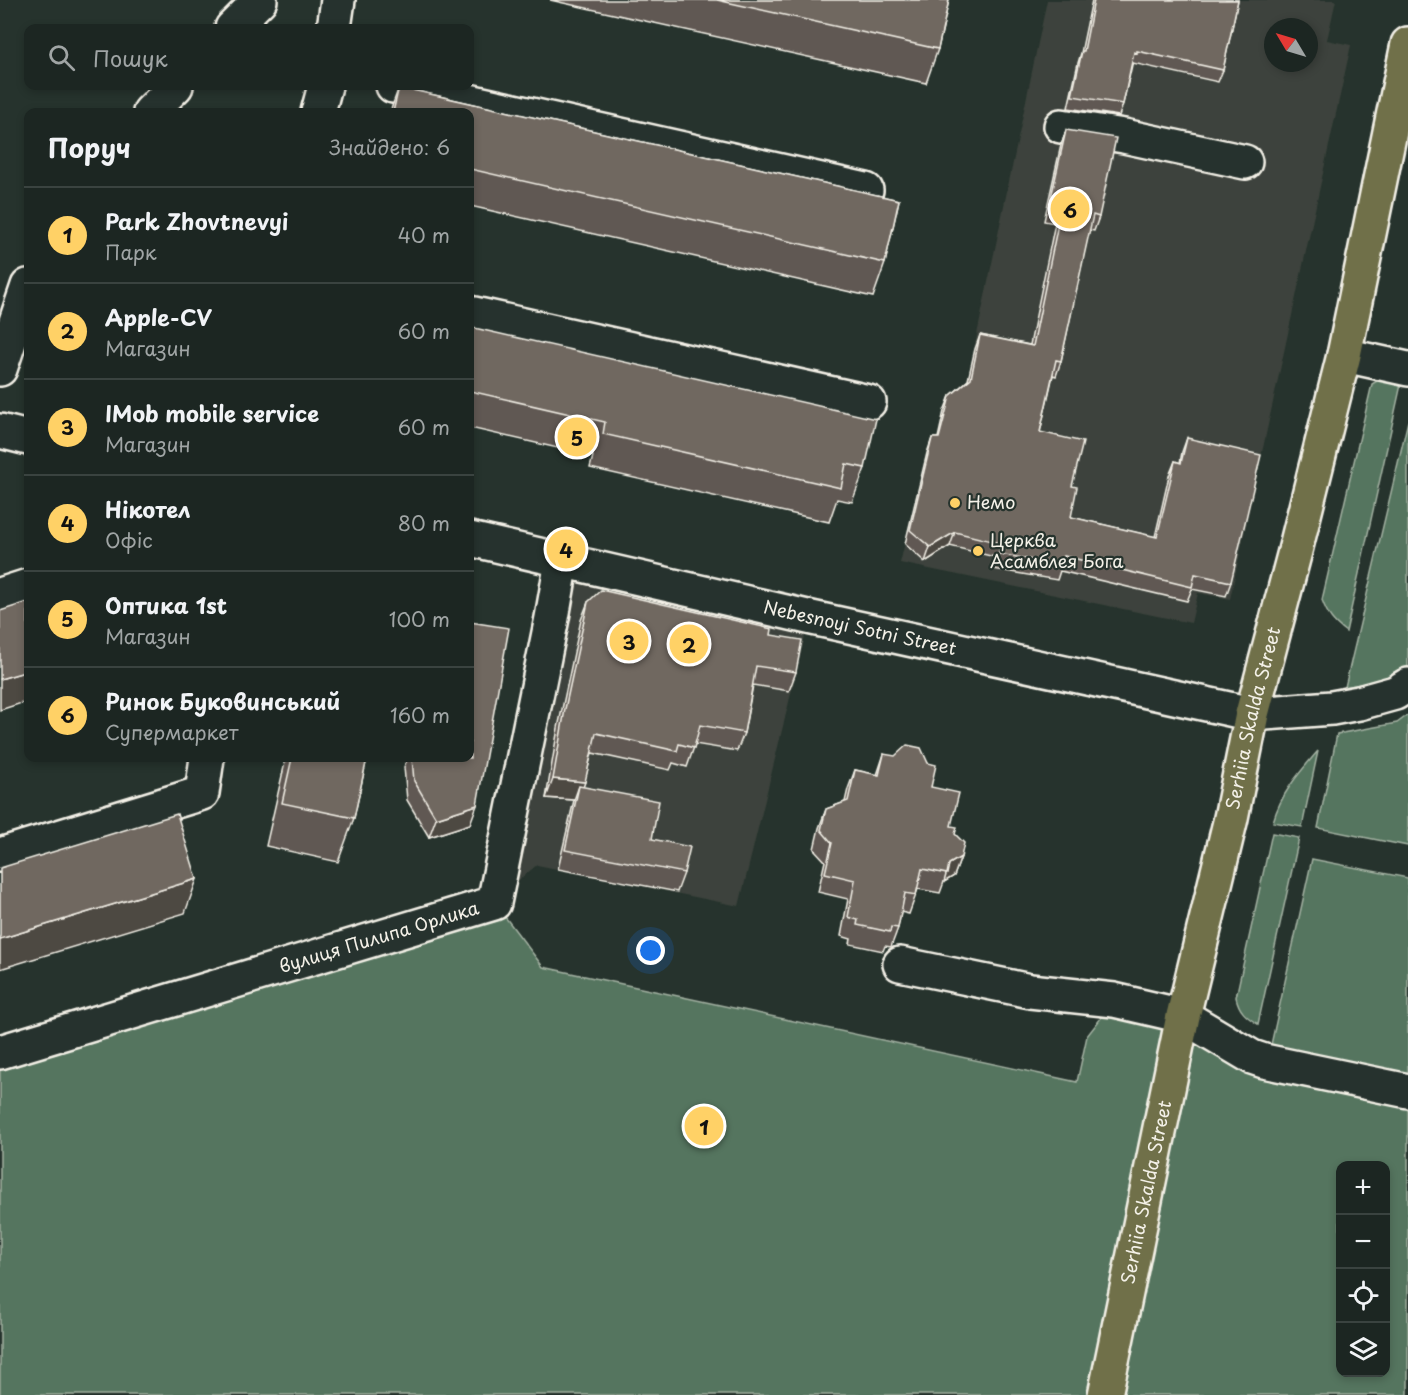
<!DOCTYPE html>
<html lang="uk">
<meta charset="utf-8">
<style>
:root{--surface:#1c2622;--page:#252e2a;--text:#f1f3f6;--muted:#a0a5a5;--line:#3a4340;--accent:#ffd166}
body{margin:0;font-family:"Playpen Sans",sans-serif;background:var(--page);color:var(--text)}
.controls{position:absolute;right:18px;bottom:18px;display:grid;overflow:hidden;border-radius:12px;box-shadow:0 3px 9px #0003}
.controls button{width:54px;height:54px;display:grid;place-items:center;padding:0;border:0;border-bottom:2px solid var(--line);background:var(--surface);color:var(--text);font:30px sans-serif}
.compass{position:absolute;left:1264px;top:18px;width:54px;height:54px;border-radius:50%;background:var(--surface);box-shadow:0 3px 9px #0003;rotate:308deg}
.you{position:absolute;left:651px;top:951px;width:21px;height:21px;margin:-15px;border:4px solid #fff;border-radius:50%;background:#1a73e8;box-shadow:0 0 0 9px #1a73e833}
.badge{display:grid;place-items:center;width:39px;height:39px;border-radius:50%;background:var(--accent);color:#111;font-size:20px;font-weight:700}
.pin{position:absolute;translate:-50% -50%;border:3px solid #fff;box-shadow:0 2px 6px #0006}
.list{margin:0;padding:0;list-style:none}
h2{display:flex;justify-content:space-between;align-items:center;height:78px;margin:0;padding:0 24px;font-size:26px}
h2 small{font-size:20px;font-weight:400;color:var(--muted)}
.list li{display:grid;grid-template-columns:39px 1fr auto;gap:18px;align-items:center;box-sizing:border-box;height:96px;padding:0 24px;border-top:2px solid var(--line)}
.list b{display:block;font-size:22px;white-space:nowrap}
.list p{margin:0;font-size:20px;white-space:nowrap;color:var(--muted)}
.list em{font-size:20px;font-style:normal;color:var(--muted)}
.icon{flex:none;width:33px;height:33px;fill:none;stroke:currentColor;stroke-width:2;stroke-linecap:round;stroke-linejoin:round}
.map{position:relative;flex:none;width:1408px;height:1395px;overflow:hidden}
.search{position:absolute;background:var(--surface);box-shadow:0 3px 9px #0003;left:24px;top:24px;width:450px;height:66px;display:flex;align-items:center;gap:15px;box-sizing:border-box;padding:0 21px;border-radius:12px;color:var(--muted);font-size:22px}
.panel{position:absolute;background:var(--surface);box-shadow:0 3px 9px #0003;left:24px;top:108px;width:450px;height:654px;border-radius:12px}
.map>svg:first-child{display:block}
.built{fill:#3c433c;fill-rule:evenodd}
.green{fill:#54745e;stroke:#a4b2a3;stroke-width:1.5;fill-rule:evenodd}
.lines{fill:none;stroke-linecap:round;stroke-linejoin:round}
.minor-casing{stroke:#f4f1e8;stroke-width:38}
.major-casing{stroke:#f4f1e8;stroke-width:38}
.minor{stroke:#26332d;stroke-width:33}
.major{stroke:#70704a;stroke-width:33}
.wall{fill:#605953;stroke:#f4f1e8;stroke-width:1.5}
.shaded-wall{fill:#4e4843;stroke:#f4f1e8;stroke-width:1.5}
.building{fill:#706760;stroke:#f4f1e8;stroke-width:1.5}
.poi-dot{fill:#ffd166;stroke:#26332d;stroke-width:2}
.labels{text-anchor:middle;stroke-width:4.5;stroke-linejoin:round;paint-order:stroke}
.poi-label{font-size:18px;fill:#f4f1e8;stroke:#26332d;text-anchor:start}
.street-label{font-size:18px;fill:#f4f1e8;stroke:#26332d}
</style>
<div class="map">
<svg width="1408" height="1395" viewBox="0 0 1408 1395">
<rect width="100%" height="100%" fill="#26332d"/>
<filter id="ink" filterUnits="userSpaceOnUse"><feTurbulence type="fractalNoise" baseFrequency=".0167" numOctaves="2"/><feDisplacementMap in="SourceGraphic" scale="12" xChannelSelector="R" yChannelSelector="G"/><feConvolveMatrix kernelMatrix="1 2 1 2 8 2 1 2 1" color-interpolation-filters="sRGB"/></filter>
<g filter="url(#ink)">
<path class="built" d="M 1047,0 L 1336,0 L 1327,40 L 1351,45 L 1230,599 L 1198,593 L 1191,623 L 900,563 L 927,453 L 935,452 L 965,392 ZM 1273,27 L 1309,27 L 1309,63 L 1273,63 Z
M 561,558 L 810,616 L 739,906 L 537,865 L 493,901 Z"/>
<path class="green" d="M 1380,379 L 1402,380 L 1346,632 C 1333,622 1328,616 1322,600 L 1372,384 Z
M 1408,421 L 1408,669 L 1396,677 L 1345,687 Z
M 1408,715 L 1408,846 L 1318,828 L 1337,734 L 1397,723 Z
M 1318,751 L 1302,827 L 1273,822 C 1281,793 1299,773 1318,751 Z
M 1272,833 L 1299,838 L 1258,1024 C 1246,1017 1239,1011 1236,997 Z
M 1312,859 L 1408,878 L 1408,1073 L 1277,1047 L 1408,1087 L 1408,1395 L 0,1395 L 0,1050 L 493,901 L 543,967 L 1077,1082 L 1087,1036 L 1112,1004 L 1181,1018 L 1271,1045 ZM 1340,1166 L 1386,1166 L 1386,1372 L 1340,1372 Z"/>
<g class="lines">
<defs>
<g id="minor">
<path d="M 232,28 L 260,0"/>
<path d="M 334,28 L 338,0"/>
<path d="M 393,86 L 420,90 L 866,190"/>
<path d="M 150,112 L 176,86"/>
<path d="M 318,112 L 325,86"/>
<path d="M 1061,126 L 1124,136 L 1245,162"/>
<path d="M 470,313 L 869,402"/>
<path d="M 1344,355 L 1408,369"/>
<path d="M 0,369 L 28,286"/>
<path d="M 0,431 L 28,438"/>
<path id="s1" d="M 470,539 L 812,618 L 1252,714 L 1332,708 L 1359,703 L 1395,693 L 1408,685"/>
<path d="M 0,595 L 28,586"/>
<path d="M 0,855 L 202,793 L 207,758"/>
<path d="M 900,964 L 1030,991 L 1114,1000 L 1183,1016 L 1252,1057 L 1264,1061 L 1408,1091"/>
<path id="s2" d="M 0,1052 L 494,903 L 552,618 L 562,561"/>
</g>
<g id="major">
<path id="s3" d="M 1105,1395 L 1183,1016 L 1231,818 L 1252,714 L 1294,555 L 1344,355 L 1408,44"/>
</g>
</defs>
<use href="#minor" class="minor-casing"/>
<use href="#major" class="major-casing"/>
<use href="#minor" class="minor"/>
<use href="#major" class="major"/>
</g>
<path class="wall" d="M 550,0 L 949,0 L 938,49 L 926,83 Z
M 1092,0 L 1238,0 L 1223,70 L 1218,82 L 1133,63 L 1132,65 L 1123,104 L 1119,116 L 1068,108 L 1078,63 L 1081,53 Z
M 399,87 L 899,200 L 885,263 L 873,297 L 470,206 L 470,112 L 390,112 Z
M 1066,130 L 1099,217 L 1094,231 L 1089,230 L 1061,361 L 1056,376 L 1053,375 L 1040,432 L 1072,486 L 1071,517 L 1155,537 L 1169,476 L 1175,461 L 1180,463 L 1182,452 L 1187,438 L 1231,582 L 1226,596 L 1192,589 L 1187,601 L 1060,571 L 1057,580 L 993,569 L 995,557 L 950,546 L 925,562 L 905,544 L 927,453 L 932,438 L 938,438 L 944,411 L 950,396 L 968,380 L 975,349 L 980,335 L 1030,345 L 1055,223 L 1044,221 L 1061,145 Z
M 470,327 L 865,468 L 852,502 L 837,499 L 829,522 L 590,468 L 593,456 L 470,428 Z
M 588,602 L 771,635 L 796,672 L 789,691 L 753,685 L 744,733 L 737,751 L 695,744 L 687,767 L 673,763 L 670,770 L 592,753 L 583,787 L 652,839 L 684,873 L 677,892 L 558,869 L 574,800 L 546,798 L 558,728 L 581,620 Z
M 884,754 L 931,787 L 955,834 L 961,857 L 954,876 L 944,882 L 940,893 L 918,889 L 909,914 L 901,912 L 898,928 L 891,947 L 885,946 L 883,951 L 850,944 L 851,939 L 841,936 L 848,899 L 818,892 L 825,861 L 814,849 L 819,828 L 826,809 L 845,802 L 848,789 L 855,770 L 877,775 Z
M 286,758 L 367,758 L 354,818 L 338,862 L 266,846 Z
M 408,758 L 470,758 L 470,824 L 429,837 L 407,800 L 404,767 Z"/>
<path class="shaded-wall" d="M 955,532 L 950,546 L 925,562 L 930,547 Z
M 28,671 L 28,701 L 0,710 L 0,679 Z
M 553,779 L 585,782 L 578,801 L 579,786 L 574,800 L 546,798 Z
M 477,805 L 470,824 L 429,837 L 436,818 Z
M 961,857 L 954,876 L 944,882 L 949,864 Z
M 197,879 L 185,913 L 0,969 L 0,939 Z"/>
<path class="building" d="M 717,0 L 949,0 L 938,49 Z
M 1094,0 L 1238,0 L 1223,70 L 1137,51 L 1137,53 L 1134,52 L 1123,104 L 1072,96 L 1082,51 L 1084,51 Z
M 399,87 L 899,200 L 885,263 L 470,169 L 470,112 L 393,112 Z
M 1066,130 L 1116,138 L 1099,217 L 1093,215 L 1061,361 L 1056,360 L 1040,432 L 1083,442 L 1072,486 L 1077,487 L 1071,517 L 1157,537 L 1175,461 L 1181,463 L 1187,438 L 1261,455 L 1231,582 L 1195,574 L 1192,587 L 1064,556 L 1062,565 L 999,554 L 1000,543 L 955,532 L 930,547 L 910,530 L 932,438 L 939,438 L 950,396 L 971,378 L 980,335 L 1033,346 L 1061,209 L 1049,207 Z
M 470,327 L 876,419 L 865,468 L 846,464 L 841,488 L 603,434 L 605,422 L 470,391 Z
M 601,590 L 772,629 L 771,635 L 802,640 L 796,672 L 756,666 L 744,733 L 700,725 L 694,748 L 679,744 L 677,751 L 596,733 L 585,782 L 553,779 L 565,709 L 588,602 Z
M 28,602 L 28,671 L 0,679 L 0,611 Z
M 470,622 L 509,628 L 477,805 L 436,818 L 414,781 L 412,758 L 470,758 Z
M 907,745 L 921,748 L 928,763 L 936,765 L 931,787 L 959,793 L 951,826 L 957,827 L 955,834 L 964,843 L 961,857 L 949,864 L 947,874 L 922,869 L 916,895 L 905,893 L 898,928 L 891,927 L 890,932 L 857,925 L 858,920 L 848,917 L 855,880 L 825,873 L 832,843 L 821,830 L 826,809 L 848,801 L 855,770 L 879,775 L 884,754 L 895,756 Z
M 292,758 L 367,758 L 354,818 L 282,803 Z
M 579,786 L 659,801 L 652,839 L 690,847 L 684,873 L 565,850 Z
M 177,814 L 197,879 L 0,939 L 0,868 Z"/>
</g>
<g class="poi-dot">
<circle cx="955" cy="503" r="6"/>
<circle cx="978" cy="551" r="6"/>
</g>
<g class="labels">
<g class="poi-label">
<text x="967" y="509">Немо</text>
<text x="990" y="547">Церква<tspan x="990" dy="21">Асамблея Бога</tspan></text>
</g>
<g class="street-label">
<text dy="6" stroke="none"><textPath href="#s1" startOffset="400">Nebesnoyi Sotni Street</textPath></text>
<text dy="6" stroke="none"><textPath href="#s3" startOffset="693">Serhiia Skalda Street</textPath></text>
<text dy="6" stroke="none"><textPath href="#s2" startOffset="396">вулиця Пилипа Орлика</textPath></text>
<text dy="6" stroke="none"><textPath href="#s3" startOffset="207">Serhiia Skalda Street</textPath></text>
</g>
</g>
</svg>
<div class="controls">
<button>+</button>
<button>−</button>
<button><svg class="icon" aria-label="locate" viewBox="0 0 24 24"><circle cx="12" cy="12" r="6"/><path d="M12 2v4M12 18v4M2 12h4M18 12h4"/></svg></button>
<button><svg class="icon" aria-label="layers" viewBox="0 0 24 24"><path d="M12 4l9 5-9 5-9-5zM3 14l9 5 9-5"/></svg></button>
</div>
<svg class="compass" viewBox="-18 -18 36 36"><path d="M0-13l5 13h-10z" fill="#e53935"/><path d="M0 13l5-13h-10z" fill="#a0a5a5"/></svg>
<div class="you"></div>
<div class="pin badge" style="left:704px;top:1126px">1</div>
<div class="pin badge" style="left:689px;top:644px">2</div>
<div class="pin badge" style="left:629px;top:641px">3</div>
<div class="pin badge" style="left:566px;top:549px">4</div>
<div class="pin badge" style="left:577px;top:437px">5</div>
<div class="pin badge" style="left:1070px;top:209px">6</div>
<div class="search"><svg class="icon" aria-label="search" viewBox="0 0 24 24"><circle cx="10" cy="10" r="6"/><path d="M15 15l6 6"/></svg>Пошук</div>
<section class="panel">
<h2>Поруч<small>Знайдено: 6</small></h2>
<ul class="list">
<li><span class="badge">1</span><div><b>Park Zhovtnevyi</b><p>Парк</p></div><em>40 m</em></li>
<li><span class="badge">2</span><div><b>Apple-CV</b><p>Магазин</p></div><em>60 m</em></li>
<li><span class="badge">3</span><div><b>IMob mobile service</b><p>Магазин</p></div><em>60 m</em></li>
<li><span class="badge">4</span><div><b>Нікотел</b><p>Офіс</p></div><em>80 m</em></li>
<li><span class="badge">5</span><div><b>Оптика 1st</b><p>Магазин</p></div><em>100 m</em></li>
<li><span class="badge">6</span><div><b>Ринок Буковинський</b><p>Супермаркет</p></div><em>160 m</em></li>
</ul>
</section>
</div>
